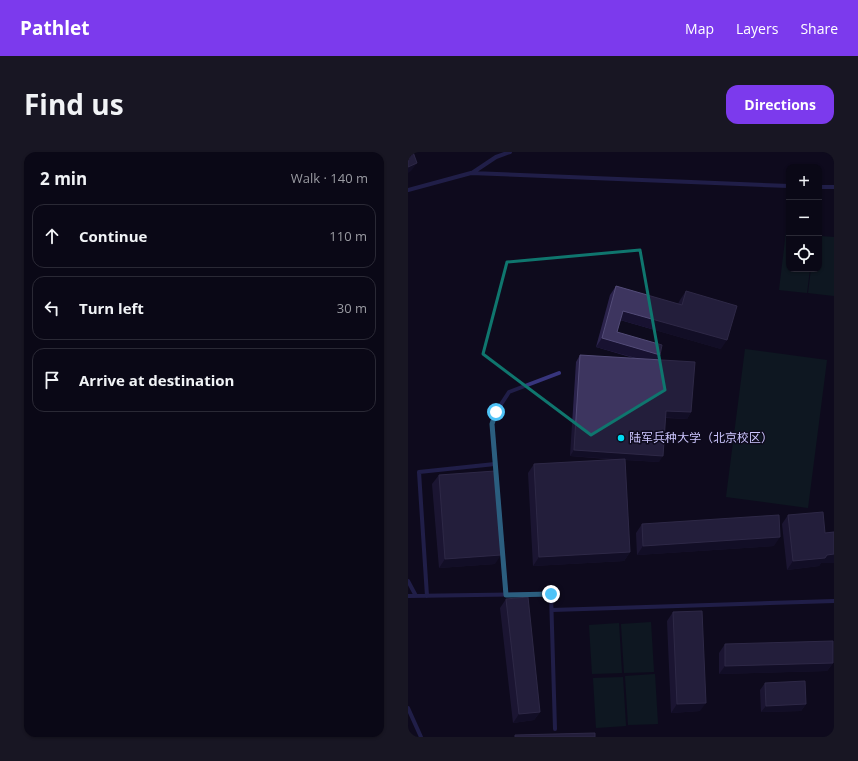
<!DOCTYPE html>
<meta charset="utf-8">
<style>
:root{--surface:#0a0816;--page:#181623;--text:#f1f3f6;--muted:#999aa1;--line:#2a2935;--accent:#7c3aed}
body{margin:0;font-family:"Open Sans","Noto Sans SC",sans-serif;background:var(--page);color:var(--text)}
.controls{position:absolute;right:12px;top:12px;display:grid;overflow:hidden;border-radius:8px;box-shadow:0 1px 3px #0004}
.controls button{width:36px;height:36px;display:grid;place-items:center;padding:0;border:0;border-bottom:1px solid var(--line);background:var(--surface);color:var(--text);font:20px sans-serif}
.stop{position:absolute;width:12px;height:12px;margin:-9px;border:3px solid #4fc3f7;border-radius:50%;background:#fff}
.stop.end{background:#4fc3f7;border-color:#fff;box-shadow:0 1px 4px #0008}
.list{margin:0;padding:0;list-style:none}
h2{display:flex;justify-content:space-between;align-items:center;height:52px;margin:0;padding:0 16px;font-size:17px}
h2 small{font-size:13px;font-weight:400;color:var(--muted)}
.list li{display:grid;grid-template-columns:26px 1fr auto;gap:12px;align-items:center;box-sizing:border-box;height:64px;margin:0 8px 8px;padding:0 8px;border:1px solid var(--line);border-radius:12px}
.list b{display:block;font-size:15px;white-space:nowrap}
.list em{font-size:13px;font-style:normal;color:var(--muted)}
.icon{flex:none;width:22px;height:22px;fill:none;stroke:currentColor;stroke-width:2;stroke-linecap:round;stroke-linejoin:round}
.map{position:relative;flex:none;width:426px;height:585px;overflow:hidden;border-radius:12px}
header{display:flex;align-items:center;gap:24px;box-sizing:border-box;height:56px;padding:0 20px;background:var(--accent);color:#fff}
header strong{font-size:19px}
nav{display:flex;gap:22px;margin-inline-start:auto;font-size:14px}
.intro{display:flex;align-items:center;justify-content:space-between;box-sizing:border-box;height:96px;padding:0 24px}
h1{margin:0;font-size:28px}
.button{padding:10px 18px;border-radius:12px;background:var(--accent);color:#fff;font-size:14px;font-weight:700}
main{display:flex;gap:24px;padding:0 24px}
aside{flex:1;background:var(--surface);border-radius:12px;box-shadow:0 1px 3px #0004}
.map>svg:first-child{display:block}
.green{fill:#0e2726}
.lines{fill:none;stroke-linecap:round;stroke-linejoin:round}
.service{stroke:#37357d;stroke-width:4}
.wall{fill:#2b234c}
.shaded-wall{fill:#181231}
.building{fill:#3d355f;stroke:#534c78}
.route{stroke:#4fc3f7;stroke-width:5}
.marked{fill:none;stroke:#0f766e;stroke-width:3;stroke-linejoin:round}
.poi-dot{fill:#00dbf2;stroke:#0e0b1d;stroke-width:1.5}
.labels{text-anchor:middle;stroke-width:3;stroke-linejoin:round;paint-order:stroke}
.poi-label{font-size:12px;fill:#cdc7ff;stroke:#0e0b1d;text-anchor:start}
</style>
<header>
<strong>Pathlet</strong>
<nav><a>Map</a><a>Layers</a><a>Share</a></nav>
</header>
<div class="intro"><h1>Find us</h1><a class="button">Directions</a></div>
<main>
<aside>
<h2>2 min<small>Walk · 140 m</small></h2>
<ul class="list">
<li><svg class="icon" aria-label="ahead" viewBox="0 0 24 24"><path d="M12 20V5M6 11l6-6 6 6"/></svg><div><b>Continue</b></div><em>110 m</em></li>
<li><svg class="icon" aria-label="left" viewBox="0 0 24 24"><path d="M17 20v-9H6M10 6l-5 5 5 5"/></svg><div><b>Turn left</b></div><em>30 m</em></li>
<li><svg class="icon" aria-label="arrive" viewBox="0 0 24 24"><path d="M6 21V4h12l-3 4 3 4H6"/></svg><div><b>Arrive at destination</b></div></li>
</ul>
</aside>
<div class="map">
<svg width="426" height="585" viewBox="0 0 426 585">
<rect width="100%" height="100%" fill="#0e0b1d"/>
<path class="green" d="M 378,80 L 381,80 L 381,117 L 402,117 L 399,141 L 371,138 Z
M 411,84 L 426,85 L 426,144 L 400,141 L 403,117 L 411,117 Z
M 337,197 L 419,208 L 400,356 L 318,345 Z
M 243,470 L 246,520 L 216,521 L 213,472 Z
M 211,471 L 214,521 L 184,522 L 181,473 Z
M 247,522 L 250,572 L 220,573 L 217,524 Z
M 215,525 L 218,574 L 188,576 L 185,526 Z"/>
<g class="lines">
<path class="service" d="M 64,21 L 88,5 L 102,0
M 411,35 L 426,35
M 0,38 L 63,21 L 381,34
M 0,429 L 8,444
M 98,443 L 84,272 L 88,260 L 101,240 L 151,221
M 0,444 L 143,442 L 147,577
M 19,444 L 11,320 L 87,312
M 144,458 L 426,449
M 0,556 L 13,585"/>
</g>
<path class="wall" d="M 208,134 L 270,152 L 272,148 L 278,139 L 313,197 L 212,168 L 209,180 L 252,203 L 248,208 L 283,260 L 279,267 L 258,266 L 251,310 L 217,308 L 222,400 L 216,409 L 125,414 L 120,321 L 126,312 L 210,308 L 162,304 L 168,210 L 172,203 L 229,207 L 188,195 L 202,143 Z
M 31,323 L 87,412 L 31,416 L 24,332 Z
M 380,363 L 417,381 L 426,380 L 426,411 L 413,411 L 411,414 L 379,418 L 374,372 Z
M 234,372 L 366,394 L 229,403 L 228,381 Z
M 98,447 L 132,560 L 126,568 L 105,571 L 92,456 Z
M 265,460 L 292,559 L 263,561 L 259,469 Z
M 317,492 L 425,511 L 419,519 L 311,522 L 311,501 Z
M 357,531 L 398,552 L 393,559 L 353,560 L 352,538 Z"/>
<path class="shaded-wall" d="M 9,11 L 3,19 L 0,21 L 0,15 Z
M 215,159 L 319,188 L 313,197 L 209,167 Z
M 194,186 L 252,203 L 246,211 L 188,195 Z
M 258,259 L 283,260 L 279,267 L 254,265 Z
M 166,298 L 255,304 L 251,310 L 162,304 Z
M 372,385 L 366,394 L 229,403 L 235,394 Z
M 222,400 L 216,409 L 125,414 L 131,405 Z
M 426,402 L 426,411 L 413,411 L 411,414 L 379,418 L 385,409 L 419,403 Z
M 93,403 L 87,412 L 31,416 L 37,407 Z
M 425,511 L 419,519 L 311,522 L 317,514 Z
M 298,551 L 292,559 L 263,561 L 269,552 Z
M 398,552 L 393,559 L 353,560 L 358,554 Z
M 132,560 L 126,568 L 105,571 L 111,562 Z"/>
<path class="building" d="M 0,0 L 5,0 L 9,11 L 0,15 Z
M 208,134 L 274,153 L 278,139 L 329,154 L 319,188 L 215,159 L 209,180 L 254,193 L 252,203 L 194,186 Z
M 172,203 L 287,210 L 283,260 L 258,259 L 255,304 L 166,298 Z
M 217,307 L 222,400 L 131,405 L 126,312 Z
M 87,319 L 93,403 L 37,407 L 31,323 Z
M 415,360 L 417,381 L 426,380 L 426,402 L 419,403 L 417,406 L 385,409 L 380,363 Z
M 371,363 L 372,385 L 235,394 L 234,372 Z
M 120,445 L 132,560 L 111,562 L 98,447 Z
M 294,459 L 298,551 L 269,552 L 265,460 Z
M 425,489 L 425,511 L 317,514 L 317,492 Z
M 397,529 L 398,552 L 358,554 L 357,531 Z
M 187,581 L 187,585 L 107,585 L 107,583 Z"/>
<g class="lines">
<path class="route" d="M 88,260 L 84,272 L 98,443 L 143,442"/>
</g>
<path d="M0 0H426V585H0ZM 232,98 L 257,238 L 183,283 L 75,202 L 99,110 Z" fill="#0e0b1d" fill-opacity=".55" fill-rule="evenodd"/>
<path class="marked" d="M 232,98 L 257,238 L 183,283 L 75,202 L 99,110 Z"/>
<circle class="poi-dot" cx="213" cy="286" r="4"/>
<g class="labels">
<g class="poi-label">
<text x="221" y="290">陆军兵种大学（北京校区）</text>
</g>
</g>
</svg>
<div class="controls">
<button>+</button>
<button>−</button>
<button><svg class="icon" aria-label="locate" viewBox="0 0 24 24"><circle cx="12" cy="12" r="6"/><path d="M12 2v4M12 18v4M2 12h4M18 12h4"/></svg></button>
</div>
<div class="stop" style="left:88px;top:260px"></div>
<div class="stop end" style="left:143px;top:442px"></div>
</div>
</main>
